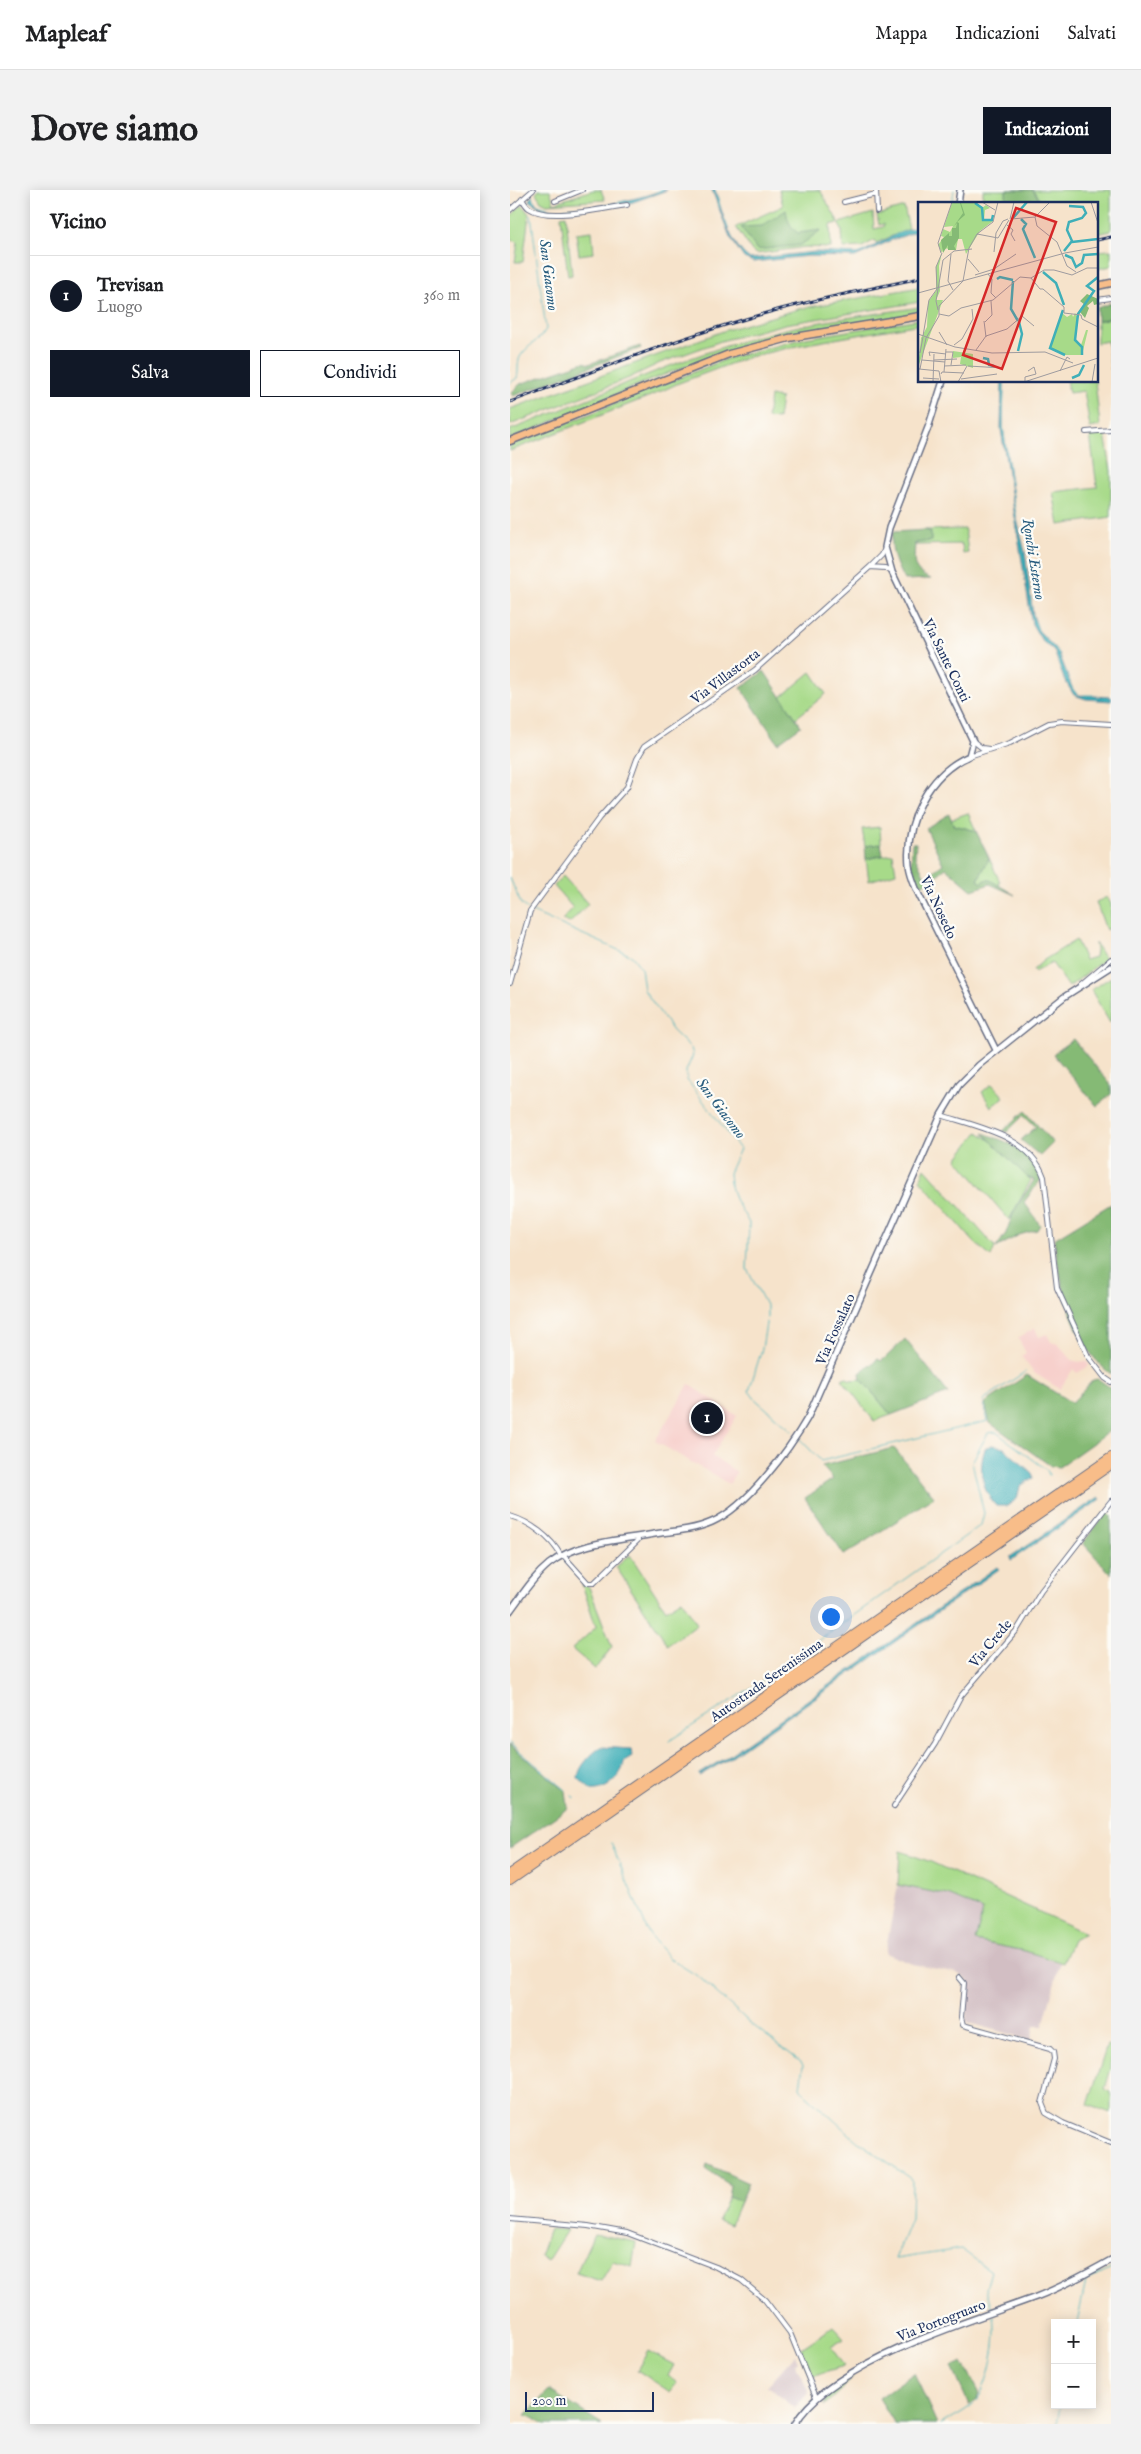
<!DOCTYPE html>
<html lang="it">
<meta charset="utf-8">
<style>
:root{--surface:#fff;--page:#f2f2f2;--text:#202124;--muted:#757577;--line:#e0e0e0;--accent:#111827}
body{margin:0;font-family:"IM FELL English",serif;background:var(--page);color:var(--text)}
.controls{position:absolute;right:15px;bottom:15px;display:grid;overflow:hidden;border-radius:0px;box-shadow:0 2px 12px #0003}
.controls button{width:45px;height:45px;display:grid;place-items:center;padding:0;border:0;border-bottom:1px solid var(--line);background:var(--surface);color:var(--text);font:25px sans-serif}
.scale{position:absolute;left:15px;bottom:12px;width:129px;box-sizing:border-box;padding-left:5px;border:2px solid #1b2f5e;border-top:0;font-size:14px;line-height:18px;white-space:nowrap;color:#1b2f5e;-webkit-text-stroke:4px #fdfcf7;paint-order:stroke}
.you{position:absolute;left:320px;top:1426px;width:18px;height:18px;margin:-12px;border:4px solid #fff;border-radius:50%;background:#1a73e8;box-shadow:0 0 0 8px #1a73e833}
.badge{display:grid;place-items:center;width:32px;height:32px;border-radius:50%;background:var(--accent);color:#fff;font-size:16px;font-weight:700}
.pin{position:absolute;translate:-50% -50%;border:2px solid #fff;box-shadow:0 1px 5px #0006}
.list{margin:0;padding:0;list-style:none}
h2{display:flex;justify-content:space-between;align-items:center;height:65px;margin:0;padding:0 20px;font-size:21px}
h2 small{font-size:16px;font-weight:400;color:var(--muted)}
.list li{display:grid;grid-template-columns:32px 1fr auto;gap:15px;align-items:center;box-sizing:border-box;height:80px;padding:0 20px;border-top:1px solid var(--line)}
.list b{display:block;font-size:19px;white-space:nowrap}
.list p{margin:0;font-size:16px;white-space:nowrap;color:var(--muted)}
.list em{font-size:16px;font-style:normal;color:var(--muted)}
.actions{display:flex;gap:10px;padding:15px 20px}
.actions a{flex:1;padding:11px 0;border:1px solid var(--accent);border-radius:0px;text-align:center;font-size:18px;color:var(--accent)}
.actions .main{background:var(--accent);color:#fff}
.map{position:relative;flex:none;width:601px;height:2234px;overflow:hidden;border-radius:0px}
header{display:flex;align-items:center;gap:30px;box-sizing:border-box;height:70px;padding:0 25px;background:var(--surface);border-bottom:1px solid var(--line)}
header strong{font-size:24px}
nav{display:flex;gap:28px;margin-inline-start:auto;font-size:18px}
.intro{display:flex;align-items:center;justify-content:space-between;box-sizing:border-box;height:120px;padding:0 30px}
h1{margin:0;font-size:35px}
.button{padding:12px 22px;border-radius:0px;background:var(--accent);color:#fff;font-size:18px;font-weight:700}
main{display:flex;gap:30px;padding:0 30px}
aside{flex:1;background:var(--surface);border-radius:0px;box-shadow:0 2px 12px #0003}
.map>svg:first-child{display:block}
.built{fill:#f7d0cc}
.industrial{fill:#d2bec3}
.green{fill:#a7da89;stroke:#618474}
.forest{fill:#85ba75;stroke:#50746a}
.water{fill:#3fafb8;stroke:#2d6f8b}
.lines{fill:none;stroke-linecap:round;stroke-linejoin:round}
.stream{stroke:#3fafb8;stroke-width:1}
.minor-casing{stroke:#686e84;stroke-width:6}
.tertiary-casing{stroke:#686e84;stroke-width:8}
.trunk-casing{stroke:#686e84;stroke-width:9}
.motorway-casing{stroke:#686e84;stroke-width:10}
.minor{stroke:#fff;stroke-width:4}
.tertiary{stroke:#fff;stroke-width:5}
.trunk{stroke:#f8bd89;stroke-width:6}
.motorway{stroke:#f8bd89;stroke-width:8}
.rail-casing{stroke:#1b2f5e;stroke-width:3}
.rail{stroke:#fdfcf7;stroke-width:1;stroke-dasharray:4;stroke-linecap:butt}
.labels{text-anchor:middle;stroke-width:4.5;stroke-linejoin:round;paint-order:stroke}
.street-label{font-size:14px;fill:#1b2f5e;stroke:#fdfcf7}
.water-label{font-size:15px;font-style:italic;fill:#285c7e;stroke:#fdfcf7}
.inset-river{fill:none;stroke:#3fafb8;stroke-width:2.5}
.inset-road{fill:none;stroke:#9e9b9f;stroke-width:1}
.view{fill:#d62828;fill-opacity:0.15;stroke:#d62828;stroke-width:2.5}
.inset-edge{fill:none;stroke:#1b2f5e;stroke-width:2.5}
</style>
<header>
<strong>Mapleaf</strong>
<nav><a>Mappa</a><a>Indicazioni</a><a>Salvati</a></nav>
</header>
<div class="intro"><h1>Dove siamo</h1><a class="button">Indicazioni</a></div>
<main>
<aside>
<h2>Vicino<small></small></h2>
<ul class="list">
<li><span class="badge">1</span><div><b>Trevisan</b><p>Luogo</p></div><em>360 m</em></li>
</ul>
<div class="actions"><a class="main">Salva</a><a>Condividi</a></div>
</aside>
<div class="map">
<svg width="601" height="2234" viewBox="0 0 601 2234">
<rect width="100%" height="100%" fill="#fdfcf7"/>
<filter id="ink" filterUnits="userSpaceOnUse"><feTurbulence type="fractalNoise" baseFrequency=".02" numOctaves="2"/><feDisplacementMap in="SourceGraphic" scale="10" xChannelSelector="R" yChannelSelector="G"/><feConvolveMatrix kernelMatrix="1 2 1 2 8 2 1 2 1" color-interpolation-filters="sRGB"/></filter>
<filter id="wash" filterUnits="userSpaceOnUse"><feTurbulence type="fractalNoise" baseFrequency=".0096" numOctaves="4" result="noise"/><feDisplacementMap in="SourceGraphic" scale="20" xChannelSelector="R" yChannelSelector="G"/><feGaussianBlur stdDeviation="1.12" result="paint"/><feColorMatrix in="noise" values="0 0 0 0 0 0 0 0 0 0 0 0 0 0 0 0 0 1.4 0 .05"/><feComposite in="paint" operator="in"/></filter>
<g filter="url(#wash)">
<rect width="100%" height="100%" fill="#f6e3cb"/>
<path class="built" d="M 525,1138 L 529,1147 L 537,1144 L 541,1152 L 548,1154 L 564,1172 L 577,1171 L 579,1176 L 567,1183 L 563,1179 L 550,1199 L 524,1183 L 511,1166 L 516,1163 L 508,1148 Z
M 179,1194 L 227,1226 L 202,1266 L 227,1282 L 219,1294 L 145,1251 Z"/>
<path class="industrial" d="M 388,1695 L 438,1705 L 473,1720 L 465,1751 L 515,1761 L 550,1773 L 533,1836 L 524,1836 L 521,1850 L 456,1832 L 458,1790 L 447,1783 L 402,1774 L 375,1763 Z
M 285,2165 L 288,2171 L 285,2174 L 299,2202 L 285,2218 L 257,2196 Z"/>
<path class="green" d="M 29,0 L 40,0 L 44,13 L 83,0 L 91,0 L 95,10 L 37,14 L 31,11 L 26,3 Z
M 269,0 L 310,0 L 329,33 L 363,23 L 364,39 L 373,37 L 374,34 L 369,35 L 367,25 L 394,17 L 399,39 L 366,53 L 365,50 L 352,57 L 333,58 L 332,40 L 328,33 L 320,35 L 321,58 L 295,57 L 246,64 L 242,61 L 226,37 L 273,16 Z
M 473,0 L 601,0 L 601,41 L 587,44 L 587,14 L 473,14 Z
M 12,15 L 19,24 L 13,72 L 5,72 L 8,52 L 0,50 L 0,27 Z
M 56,25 L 62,85 L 58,86 L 51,26 Z
M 82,41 L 84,63 L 69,65 L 66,43 Z
M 601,60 L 601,76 L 587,79 L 587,61 Z
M 410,97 L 410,112 L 275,134 L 211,151 L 150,173 L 119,188 L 0,235 L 0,219 L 216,140 L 289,119 Z
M 410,117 L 410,123 C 346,134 280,140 219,161 C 144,186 73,219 0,249 L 0,240 C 86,207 170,167 260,143 C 309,130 360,125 410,117 Z
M 601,128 L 601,180 L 597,151 L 587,153 L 587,131 Z
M 410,129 L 410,134 L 291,155 L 239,167 L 169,193 L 143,205 L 0,261 L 0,256 L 219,168 L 296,148 Z
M 557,191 L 585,191 L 590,236 L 580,238 L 574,201 L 559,203 Z
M 260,206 L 271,208 L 268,229 L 257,228 Z
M 595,243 L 601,281 L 601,327 L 549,335 L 543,302 L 587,297 L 580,245 Z
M 455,339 L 458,363 L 453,364 L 452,354 L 405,355 L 421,342 L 415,340 Z
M 301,482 L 316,504 L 286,528 L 271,507 Z
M 458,623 L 466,641 L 444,635 L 441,629 Z
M 370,637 L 371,654 L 355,656 L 352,639 Z
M 383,664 L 386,683 L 359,691 L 356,669 Z
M 479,668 L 490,692 L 489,697 L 480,690 L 472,693 L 468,690 Z
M 53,686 L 78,714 L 60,733 L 52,730 L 63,718 L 44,696 Z
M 597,707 L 601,714 L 601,738 L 596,740 L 586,712 Z
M 566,750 L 575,770 L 585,767 L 586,761 L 585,753 L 595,769 L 559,797 L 542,773 L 524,782 L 523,780 L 534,770 Z
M 601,787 L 601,832 L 600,833 L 581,800 Z
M 482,894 L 494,907 L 481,917 L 472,902 Z
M 468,942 L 492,959 L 521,990 L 499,1030 L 447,969 Z
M 415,978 L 485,1057 L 481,1067 L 464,1052 L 410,990 Z
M 336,1187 L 340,1190 L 351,1189 L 381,1225 L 364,1231 L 332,1189 Z
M 120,1365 L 156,1420 L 172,1410 L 187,1434 L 158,1455 L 106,1377 Z
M 72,1394 L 79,1397 L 102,1457 L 85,1479 L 62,1459 L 86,1437 Z
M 390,1661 L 421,1672 L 575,1743 L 563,1750 L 553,1773 L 515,1761 L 465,1751 L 473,1720 L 438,1705 L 388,1695 Z
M 597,1855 L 601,1856 L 601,1878 L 595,1899 L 601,1902 L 601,1923 L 578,1915 Z
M 218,2007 L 230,2012 L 220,2035 L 208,2030 Z
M 40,2039 L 57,2040 L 37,2071 L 30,2066 Z
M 84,2044 L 126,2052 L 122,2077 L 103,2071 L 91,2091 L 66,2083 Z
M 323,2137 L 334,2149 L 321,2157 L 334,2176 L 301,2186 L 290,2159 Z
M 138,2161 L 164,2175 L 158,2186 L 167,2193 L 160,2202 L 127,2180 Z
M 343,2188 L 314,2216 L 318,2202 Z"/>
<path class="forest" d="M 496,0 L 523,0 L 532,14 L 496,14 Z
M 276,20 C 277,28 280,38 288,43 L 311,40 L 291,55 L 247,60 L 231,37 L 252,36 Z
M 601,113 L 601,128 L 587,131 L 587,118 Z
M 130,156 L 131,158 L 3,206 L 1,203 L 10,194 L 74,172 L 79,174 Z
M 415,340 L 421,342 L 421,351 L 405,353 C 404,373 401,381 421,389 L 394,390 C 386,375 379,359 383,342 Z
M 254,481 L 291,536 L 268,553 L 231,498 Z
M 439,624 L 444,635 L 466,641 L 479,668 L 468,690 L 472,693 L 475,690 L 480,690 L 505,705 L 480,694 L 462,700 L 436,678 L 415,694 L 407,693 L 401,678 L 402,653 L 406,653 L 405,666 L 415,687 L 433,674 L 416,638 Z
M 371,654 L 373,665 L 356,669 L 355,656 Z
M 563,849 L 601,895 L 601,904 L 587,916 L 543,864 Z
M 515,921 L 543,953 L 530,966 L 511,950 L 526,937 L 514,925 L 497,942 L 493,941 Z
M 473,943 C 498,952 523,961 532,988 L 514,1012 L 530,1035 L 527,1040 L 509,1045 L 486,1058 L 496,1043 L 504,1021 L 524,990 L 517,987 Z
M 601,1014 L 601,1184 C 563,1157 550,1092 544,1049 Z
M 395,1149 L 438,1203 L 381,1225 L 351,1189 L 350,1183 L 368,1169 L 371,1171 L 374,1169 Z
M 517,1185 L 562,1213 L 583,1190 L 588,1189 L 601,1198 L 601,1240 L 549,1277 L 541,1276 L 480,1233 L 475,1213 Z
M 384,1258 L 424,1307 L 334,1365 L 295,1308 L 323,1289 L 312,1276 Z
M 597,1322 L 601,1326 L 601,1384 L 573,1353 Z
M 0,1555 L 56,1601 L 58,1618 L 0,1658 Z
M 197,1974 L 238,1993 L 230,2012 L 218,2007 L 220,1995 L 196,1979 Z
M 453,2172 L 469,2202 L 467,2208 L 459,2215 L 442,2177 Z
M 404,2183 L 427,2234 L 385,2234 L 369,2208 Z
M 39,2200 L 92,2234 L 35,2234 L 16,2225 Z"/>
<path class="water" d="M 152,0 L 157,0 L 120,13 L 62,20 L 35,21 L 19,10 L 22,6 C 25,13 28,17 35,19 C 57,25 131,9 152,0 Z
M 202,0 L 205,0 C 213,23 219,54 240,69 L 305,62 L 349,64 L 387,44 L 410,36 L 410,40 L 382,50 L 345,67 L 298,66 L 243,72 L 234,68 L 220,47 Z
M 492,191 L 494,191 L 493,237 L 505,321 L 515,362 L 523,425 L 528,440 L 549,463 L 563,500 L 568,505 L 601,507 L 601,511 L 576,509 L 564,505 L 554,489 L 544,460 L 532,451 L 522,434 L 491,239 Z
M 482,1255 L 494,1258 L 522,1283 L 523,1288 L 510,1296 L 507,1309 L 497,1316 L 486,1316 C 472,1301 468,1278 475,1259 Z
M 589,1307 L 591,1309 L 501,1370 L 500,1367 Z
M 487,1377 L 489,1379 L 216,1570 L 189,1586 L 189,1584 L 215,1568 Z
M 91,1557 L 121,1559 L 122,1567 L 114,1572 C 112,1586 97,1602 81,1600 L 68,1588 C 68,1577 82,1563 91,1557 Z"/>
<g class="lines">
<path class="stream" d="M 145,3 L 152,0
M 22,6 L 25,13
M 208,8 L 210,17
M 109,12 L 120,11
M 442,14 L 444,0
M 28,15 L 43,20
M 54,19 L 70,17
M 215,30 L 218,38
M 385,45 L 410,36
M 290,64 L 310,63
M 324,64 L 343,64
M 347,64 L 357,61
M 494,191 L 493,237 L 501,295
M 0,193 L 7,188 C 9,181 7,173 10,167 C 16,156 30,151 36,139 L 21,25
M 502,299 L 507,332
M 518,400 L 521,414
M 525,432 L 528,440
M 539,453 L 550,464
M 555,480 L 560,495 L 566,503
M 574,505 L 583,505
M 0,688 L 11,714 L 18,720
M 22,722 L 122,766 L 131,778 L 134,800 L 163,841 L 181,858 L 183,865 L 176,881 L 177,890 L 230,959 L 219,983 L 220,993 L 225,1009 L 239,1033 L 237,1079 L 257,1117 L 257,1127 L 252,1159 L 239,1201 L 245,1209 L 282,1241
M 290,1249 L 311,1271 L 478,1231 L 473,1210 L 515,1182
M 159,1551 L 247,1494 L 471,1335 L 474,1323 L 462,1272 L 478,1243 L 486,1242 L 537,1280 L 539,1285
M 0,1553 L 56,1600
M 62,1606 L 65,1608
M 101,1653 L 139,1744 L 159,1768 L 189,1787 L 240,1833 L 291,1872 L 293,1875 L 290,1897 L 293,1902 L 347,1951 L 402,1989 L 401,2029 L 385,2069 L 451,2059 L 481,2081 L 476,2099 L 482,2119
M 567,2133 L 576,2091 L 601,2078
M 431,2234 C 441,2228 455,2222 464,2213 C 479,2199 488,2148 484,2127
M 547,2234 L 550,2215"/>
</g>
</g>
<g filter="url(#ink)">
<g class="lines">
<defs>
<path id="minor" d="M 366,0 L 367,21
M 12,9 C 14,12 16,16 19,18 C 39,32 94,18 117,15
M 45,11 L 72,0
M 334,12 L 366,4
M 0,20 L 23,0
M 587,110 L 601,108
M 576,242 L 601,240
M 360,377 L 375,378 L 382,382
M 463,551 L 472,558 L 479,559
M 459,566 L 500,553 L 539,533 L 552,531 L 601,534
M 0,794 L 20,721 L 89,628 L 117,597 L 127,569 L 134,557 L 245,480 L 360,377 L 372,365 L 375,358
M 570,795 L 601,769
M 431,925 C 468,937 520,946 534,987 L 547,1098 L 578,1166 L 595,1188 L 601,1192
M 0,1326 C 20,1332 41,1347 51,1366
M 53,1365 L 78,1393 L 84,1393 L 128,1350 L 127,1348
M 384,1616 L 425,1554 L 450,1507 L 507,1440 L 531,1401 L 601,1311
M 449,1787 L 454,1793 L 451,1827 L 453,1835 L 540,1859 L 543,1862 L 544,1869 L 532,1913 L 536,1923 L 553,1933 L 601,1953
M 0,2029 L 78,2036 L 117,2043 L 206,2077 L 231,2090 L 255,2110 L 280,2143 L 306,2207"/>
<path id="tertiary" d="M 448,14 L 450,0
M 433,191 L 419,235 L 379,338 L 375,357 L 382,382 L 463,551 L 459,566 C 418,584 395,631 399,675 C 400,684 404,693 407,701 L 486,860
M 0,1421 C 12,1405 23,1387 39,1374 C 68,1351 114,1350 151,1343 C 168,1341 186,1339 202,1332 C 237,1317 279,1260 298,1227 L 431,925 L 449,895 L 469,875 L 554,807 L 601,777
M 285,2234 C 322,2171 459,2132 526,2107 C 552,2097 576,2084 601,2070"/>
<path id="trunk" d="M 587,96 L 601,93
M 0,251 L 219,164 L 279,148 L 410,126"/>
<path id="motorway" d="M 0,1683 L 601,1267
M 0,1691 L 601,1275"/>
</defs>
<use href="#minor" class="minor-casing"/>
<use href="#tertiary" class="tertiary-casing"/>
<use href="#trunk" class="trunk-casing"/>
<use href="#motorway" class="motorway-casing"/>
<use href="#minor" class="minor"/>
<use href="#tertiary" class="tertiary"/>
<use href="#trunk" class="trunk"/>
<use href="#motorway" class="motorway"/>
<defs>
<path id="rail" d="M 587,50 L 601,47
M 0,212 C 77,184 154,153 232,130 C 291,112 350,101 410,88"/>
</defs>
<use href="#rail" class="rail-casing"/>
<use href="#rail" class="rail"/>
</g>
</g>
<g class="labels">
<g class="street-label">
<text transform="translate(437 470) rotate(64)" y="5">Via Sante Conti</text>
<text transform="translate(215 486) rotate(-37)" y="5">Via Villastorta</text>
<text transform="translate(429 717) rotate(65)" y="5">Via Nosedo</text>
<text transform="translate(325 1139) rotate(-66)" y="5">Via Fossalato</text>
<text transform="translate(480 1453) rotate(-50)" y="5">Via Crede</text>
<text transform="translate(256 1490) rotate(-35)" y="5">Autostrada Serenissima</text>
<text transform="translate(431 2130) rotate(-21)" y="5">Via Portogruaro</text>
</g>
<g class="water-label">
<text transform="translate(39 85) rotate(83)" y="5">San Giacomo</text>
<text transform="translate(524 369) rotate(81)" y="5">Ronchi Esterno</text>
<text transform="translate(211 918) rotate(53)" y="5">San Giacomo</text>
</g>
</g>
<g transform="translate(408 12)">
<rect width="180" height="180" fill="#f6e3cb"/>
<path d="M 34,0 L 57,0 L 64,6 L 68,3 L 72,6 L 67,8 L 66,18 L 75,19 L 62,29 L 48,52 L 44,37 L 40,37 L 38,48 L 25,46 L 21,64 L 22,89 L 18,98 L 25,98 L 0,165 L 3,136 L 9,125 L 10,100 L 18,89 L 18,65 L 24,51 L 20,43 L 26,35 L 23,34 L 25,27 L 32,30 L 35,24 L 26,25 ZM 144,111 L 149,115 L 154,112 L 155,115 L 157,111 L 160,116 L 157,138 L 163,143 L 168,128 L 170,128 L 164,153 L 147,153 L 132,146 ZM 35,149 L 55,152 L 55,166 L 42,162 L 43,155 L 35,156 Z" fill="#a7da89"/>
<path d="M 37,0 L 43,1 L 47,13 L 39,20 L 41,21 L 41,36 L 36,44 L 38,48 L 30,48 L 30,43 L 25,51 L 23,38 L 31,31 L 31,34 L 34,34 L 34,26 L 38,26 L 39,21 L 36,24 L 45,11 L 42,1 ZM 169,92 L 180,97 L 180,102 L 176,103 L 175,99 L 169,104 L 171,106 L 167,116 L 162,110 L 167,103 L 162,99 Z" fill="#85ba75"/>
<path class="inset-river" d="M 57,1 L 64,6 L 65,18 L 74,18 L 75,13M 95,16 L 109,0M 103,17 L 108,22 L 105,27 L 117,56M 154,40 L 180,37M 146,49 L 154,39 L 149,28 L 151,20 L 164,16 L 168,11 L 165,5 L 151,4M 147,53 L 154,56 L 158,65 L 164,61 L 166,53 L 180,52M 125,70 L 138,81 L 146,103M 79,77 L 82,75 L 95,78M 95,79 L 93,107 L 100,119M 145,108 L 132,146 L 147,153M 100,149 L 104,132 L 101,120M 164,153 L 164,145 L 157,138 L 160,112 L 176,89 L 169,84 L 180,75M 65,156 L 70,157 L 71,163 L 76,164M 154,176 L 161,173 L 166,163"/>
<path class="inset-road" d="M 64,0 L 77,8M 173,0 L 180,21M 117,15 L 119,24 L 139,40 L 149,64 L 158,70M 92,17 L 96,0M 93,17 L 117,15 L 132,0M 89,23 L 95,28 L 93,32 L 97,39M 59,32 L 80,36 L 91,18M 76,50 L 78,31 L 85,19 L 90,17M 23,51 L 20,41 L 34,0M 33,52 L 30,79 L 35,88M 50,57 L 61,70M 70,72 L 74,77 L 73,91 L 78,96M 57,73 L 76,67 L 98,52M 113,76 L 122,87 L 125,87 L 146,105 L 146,111 L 163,113 L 164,117 L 180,125M 0,91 L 147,51 L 180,45M 20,108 L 18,99 L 25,58 L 36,49 L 54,47M 21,112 L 31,114 L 43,106 L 75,98 L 102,75 L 113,76 L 126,68 L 136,68 L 154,73 L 169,66 L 180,66M 66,119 L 68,135M 67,120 L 74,113 L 73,99M 21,130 L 29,143M 0,132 L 37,145 L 74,151 L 127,150 L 155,161M 5,134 L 11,98 L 19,87 L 18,65 L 24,51M 36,143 L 44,137 L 55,117 L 54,107M 58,148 L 68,134 L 89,127 L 104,114 L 116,124M 28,150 L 35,150 L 33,163M 2,151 L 5,135M 12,154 L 11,150 L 28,152M 4,158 L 27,160M 16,158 L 39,157M 26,164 L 48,163M 50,164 L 85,166M 1,167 L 21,169 L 23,180M 2,167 L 8,136 L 21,114 L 21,104 L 45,79 L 51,46 L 59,32 L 75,20 L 80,0M 142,169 L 149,155 L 152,157M 26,170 L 28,147M 23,172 L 24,170 L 46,171M 5,176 L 21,177M 43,177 L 79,172M 107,179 L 107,175 L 118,172 L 116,165 L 110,169M 15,180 L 16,152M 40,180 L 49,164M 106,180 L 180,156M 174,180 L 177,162"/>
<path class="view" d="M 98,6 L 138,20 L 84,167 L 45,153 Z"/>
<rect width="180" height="180" class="inset-edge"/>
</g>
</svg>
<div class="controls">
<button>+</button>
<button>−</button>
</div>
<div class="scale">200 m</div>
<div class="you"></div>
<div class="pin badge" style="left:197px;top:1228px">1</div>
</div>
</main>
